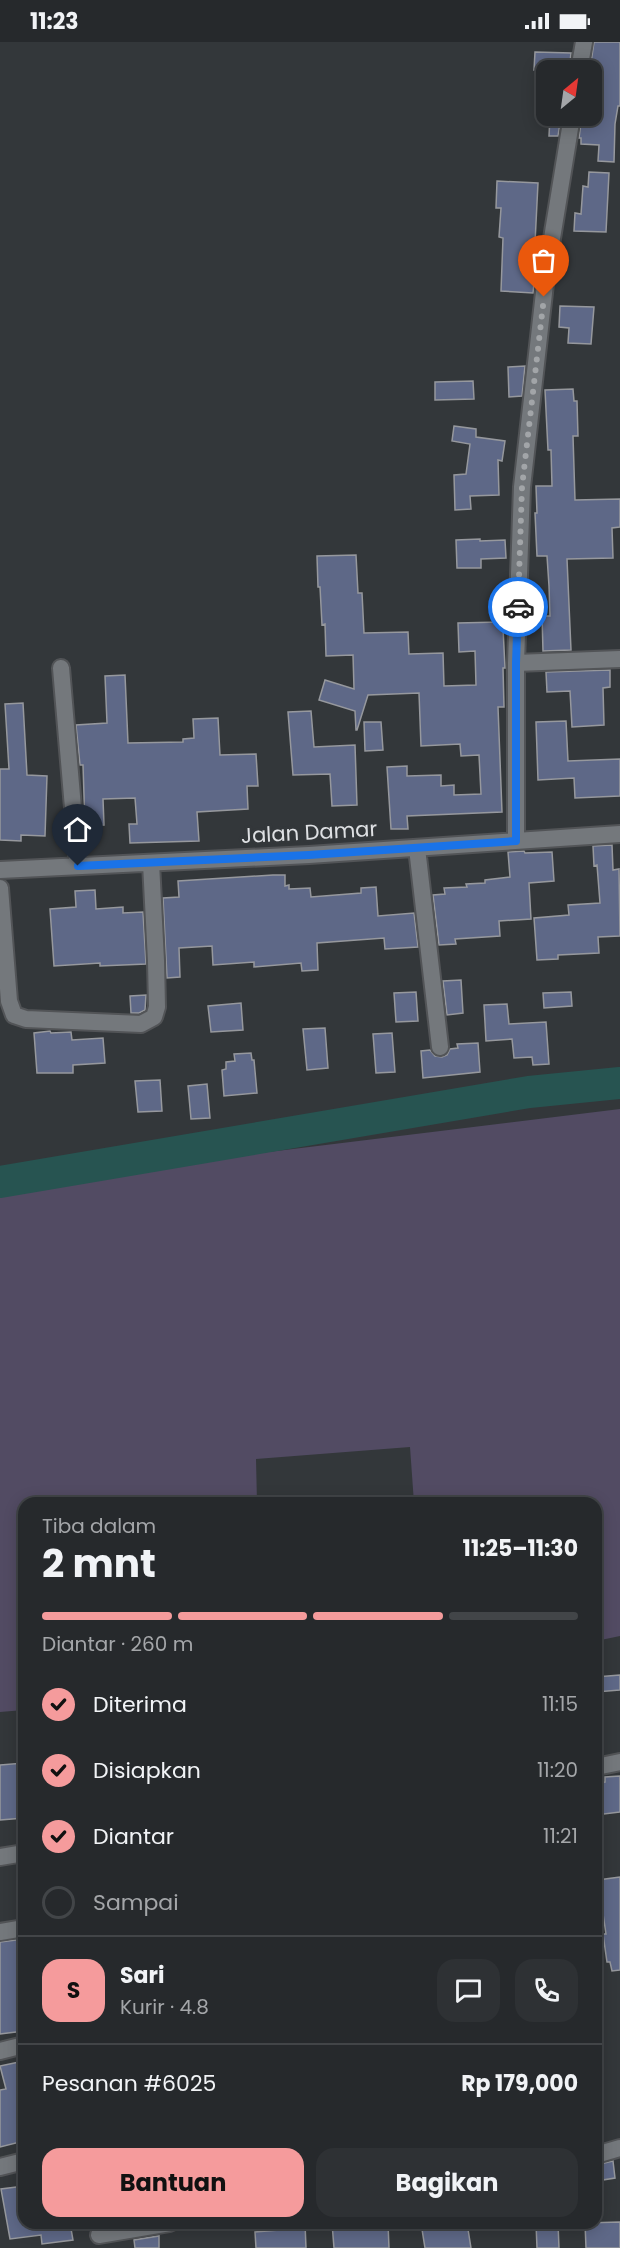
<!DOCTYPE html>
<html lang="id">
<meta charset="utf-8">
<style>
body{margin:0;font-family:Poppins,sans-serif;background:#2e3134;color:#f1f3f6;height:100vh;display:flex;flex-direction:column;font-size:22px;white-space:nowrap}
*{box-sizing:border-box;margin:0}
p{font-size:20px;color:#a4a6a9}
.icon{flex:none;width:33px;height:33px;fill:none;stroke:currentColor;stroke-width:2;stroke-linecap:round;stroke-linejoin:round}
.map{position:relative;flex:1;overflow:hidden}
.panel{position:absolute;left:18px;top:1455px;width:584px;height:732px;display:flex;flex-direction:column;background:#26292c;border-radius:18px;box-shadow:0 3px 15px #0003,0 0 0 2px #424548}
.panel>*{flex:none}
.needle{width:39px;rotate:29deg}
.buttons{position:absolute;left:536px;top:18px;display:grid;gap:12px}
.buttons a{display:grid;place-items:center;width:66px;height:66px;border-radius:12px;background:#26292c;box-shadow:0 3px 15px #0003,0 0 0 2px #424548;font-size:30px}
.pin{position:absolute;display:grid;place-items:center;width:51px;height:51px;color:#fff;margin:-62px -26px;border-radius:50% 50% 50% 0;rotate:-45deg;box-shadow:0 0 6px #0007}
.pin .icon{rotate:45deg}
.courier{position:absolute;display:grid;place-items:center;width:60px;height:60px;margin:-30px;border:4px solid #1a73e8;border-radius:50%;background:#fff;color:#222;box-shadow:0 2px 8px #0007}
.summary em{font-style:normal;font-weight:700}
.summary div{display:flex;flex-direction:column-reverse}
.summary{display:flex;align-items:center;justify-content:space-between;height:102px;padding:0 24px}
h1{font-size:39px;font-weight:700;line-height:45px}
.bar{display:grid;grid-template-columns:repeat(4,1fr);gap:9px 6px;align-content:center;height:72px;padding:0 24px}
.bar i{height:8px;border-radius:4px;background:#424548}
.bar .on{background:#f59b9c}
.bar p{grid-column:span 4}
.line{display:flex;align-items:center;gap:15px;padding:0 24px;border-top:2px solid #424548}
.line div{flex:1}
.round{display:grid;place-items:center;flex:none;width:63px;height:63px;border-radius:18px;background:#2e3134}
ol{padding:0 24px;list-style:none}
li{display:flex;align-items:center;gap:18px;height:66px}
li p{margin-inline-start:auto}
li .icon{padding:6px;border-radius:50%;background:#f59b9c;color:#111;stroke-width:4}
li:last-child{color:#a4a6a9}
li i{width:33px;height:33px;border:3px solid #424548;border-radius:50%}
.button{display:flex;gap:12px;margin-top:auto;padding:12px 24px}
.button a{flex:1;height:69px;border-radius:18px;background:#f59b9c;color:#111;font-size:24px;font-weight:700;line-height:69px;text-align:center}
.button a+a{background:#2e3134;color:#f1f3f6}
.status{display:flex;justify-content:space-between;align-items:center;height:42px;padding:0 30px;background:#26292c;direction:ltr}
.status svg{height:16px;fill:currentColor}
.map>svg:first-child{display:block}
</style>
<div class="status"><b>11:23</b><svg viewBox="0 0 49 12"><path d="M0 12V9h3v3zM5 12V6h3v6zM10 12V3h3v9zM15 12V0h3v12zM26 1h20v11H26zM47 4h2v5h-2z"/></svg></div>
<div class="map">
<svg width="620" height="2206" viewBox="0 0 620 2206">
<rect width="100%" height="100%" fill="#33373a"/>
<path fill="#524b63" d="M620 1067V1594L596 1599V1461H414L410 1405 256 1417 257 1461H24V1668L0 1670V1143Z"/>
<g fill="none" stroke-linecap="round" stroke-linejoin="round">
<path stroke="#275451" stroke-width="32" d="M0 1140 529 1050 620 1041"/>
</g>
<path fill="#5e6887" stroke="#96989d" stroke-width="1.5" d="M594 0H620V64H618L615 82 614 120 598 119 599 103 581 102V96H579L582 74H591L590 28Z
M535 10 571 11 569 28H534Z
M550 74H561L558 94H549Z
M589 130 609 131 606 190 574 189 575 171 581 172 583 144 588 145Z
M497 139 538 141 535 201H538L533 251 501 249 503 196 499 195 501 166H496Z
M560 264 594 265 591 302 568 301 569 286 559 285Z
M525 324 522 354 509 355 508 325Z
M473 339 474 357 435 358V340Z
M573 347 574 359H577L578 394H573L575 458 620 457V485L612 486 613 516 567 517 571 608 543 609 542 574H550L549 544 547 514H537L535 471H537L536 444H552L551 408H548L545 348Z
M454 384 476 387V395L505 399 502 419 498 418 499 453 470 454 471 467 455 468 454 433 466 432 470 402 452 399Z
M480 497V499L505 498 506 516 481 517V526H457L456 498Z
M356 513 358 551H362L364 591 408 590 409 612 443 611 444 644 476 643 475 609 459 610 458 581 500 580 501 586H503L505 626H503L504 665H498L502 770 407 774 408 787H391L387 725 407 724V734L441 733V744L454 743V753L481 752 479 713 461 714 460 702 421 704 419 651 368 653 357 688H356L355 669 319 658 325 638 354 647 353 613 326 614 325 582 322 583 320 545H318L317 514Z
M610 628V645L603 646 604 683 572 685 570 649 547 650 546 630Z
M125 633 128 701 183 700V697L194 696 193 677 218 676 220 713 256 712 258 744H247L248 767 197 770 199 799 130 801 129 782H137L135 756 103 757 104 783 85 784 83 723H80L76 683 107 681 105 634Z
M23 661 27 733 47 734 45 794 21 793V799L0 798V727H9L5 662Z
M311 669 314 705 355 703 357 763 332 764 330 732 293 733 288 670Z
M566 679 568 719 620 717V754L575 756 574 736 538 738 536 680Z
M364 680H381L383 708 365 709Z
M612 803 613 828 619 827 620 894 598 895 599 911 558 913V917L537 918 534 876 569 873 568 863 600 861 597 823 594 824 593 804Z
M524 809 525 811 552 810 554 839 529 841 531 877 499 879 500 894 455 897 456 902 439 903 433 853 445 852 444 846 467 845 466 842 485 841V838L510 835 508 810Z
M273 833H285V844L289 843V847L310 846 311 855 361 851V846L376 845 378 874 414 871 418 905 385 907 384 896 317 901 318 928 302 929 301 921 254 925V920L213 923 212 904 179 906 180 935 167 936 163 856 179 855 178 839Z
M95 848 96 867 123 865V871L143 870 146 922 100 924V921L54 924 50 867 76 865 75 849Z
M461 938 463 971 447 973 443 939Z
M416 950 418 979 396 980 394 951Z
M571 950 572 964 544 966 543 951Z
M146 953 145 968 139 971H131L130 954Z
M241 961 243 988 211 990 208 964Z
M507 962 509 982 546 980 549 1022 533 1023 532 1015 514 1016 512 997 486 999 484 963Z
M325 986 328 1026 307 1028 303 987Z
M50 989 51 991 71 990 72 998 103 996 105 1021 73 1023V1031H37L34 991Z
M392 991 395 1030 376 1031 373 992Z
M478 1001 480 1030 423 1036 421 1009 430 1008 435 1014 442 1015 447 1013 450 1007 458 1006 457 1002Z
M251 1011 252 1018H254L257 1051 224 1054 222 1028 226 1027V1020L235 1019 234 1012Z
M160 1038 162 1069 138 1070 135 1039Z
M207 1042 210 1076 191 1077 188 1044Z
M620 1633V1648L596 1650V1635Z
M24 1721V1776L0 1778V1723Z
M620 1734V1770L596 1773V1741L605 1740V1735Z
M620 1835V1928L612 1929 610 1920H607L603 1892H606L598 1838Z
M24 1897V1989L0 1992V1900Z
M24 2019V2099L0 2105V2048L6 2047 0 2024Z
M613 2119 615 2136 596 2139V2123Z
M24 2144V2181H70L73 2198 42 2202 41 2193 10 2197 1 2147Z
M620 2180V2206H586L585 2181Z
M279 2181H305L306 2206H256L255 2190 279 2188Z
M332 2181H388L389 2206H334Z
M421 2181H467L471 2206H425Z
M536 2181H558L559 2206H537Z
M159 2194V2206H135L134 2198Z"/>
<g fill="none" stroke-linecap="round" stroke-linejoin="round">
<defs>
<path id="minor" d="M579 28 584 0
M516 621 620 617
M61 626 78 824
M516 799V621L522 445 546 233 572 74
M417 806 440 1005
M0 828 309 813 620 792
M0 846 9 959 14 973 26 977 141 982 154 975 157 965 156 919 151 821
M596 1725 620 1720
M0 1815 24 1811
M0 1890 24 1886
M0 2009 24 2003
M596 2113 620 2106
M0 2125 24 2119
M99 2193 170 2181"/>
</defs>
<use href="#minor" stroke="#525457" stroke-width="20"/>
<use href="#minor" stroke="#74787c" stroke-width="16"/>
</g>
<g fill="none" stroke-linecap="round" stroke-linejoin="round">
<path stroke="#a2a5a8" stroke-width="6" stroke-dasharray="0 10.8" d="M518 565 522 445 544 255"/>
<path stroke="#1a73e8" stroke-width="8" d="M78 824 309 813 516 799V621L518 565"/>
</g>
<g text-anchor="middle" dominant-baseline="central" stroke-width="6" stroke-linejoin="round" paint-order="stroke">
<g font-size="21" fill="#dee0e3" stroke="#33373a">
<text transform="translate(309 790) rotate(-3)">Jalan Damar</text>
</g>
</g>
</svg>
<div class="buttons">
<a><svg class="needle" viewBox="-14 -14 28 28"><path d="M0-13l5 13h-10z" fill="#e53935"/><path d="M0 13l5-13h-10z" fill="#a4a6a9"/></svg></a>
</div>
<div class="pin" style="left:544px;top:255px;background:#ea580c"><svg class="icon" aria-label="bag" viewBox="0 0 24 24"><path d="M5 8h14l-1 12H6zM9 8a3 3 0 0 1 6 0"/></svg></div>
<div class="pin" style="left:78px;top:824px;background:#1f2937"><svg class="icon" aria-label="home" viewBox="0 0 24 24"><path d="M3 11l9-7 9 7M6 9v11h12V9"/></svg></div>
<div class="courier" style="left:518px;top:565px"><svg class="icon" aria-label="car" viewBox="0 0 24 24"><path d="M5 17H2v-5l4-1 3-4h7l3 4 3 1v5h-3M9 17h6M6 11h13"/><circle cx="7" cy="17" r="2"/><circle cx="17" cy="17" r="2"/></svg></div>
<section class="panel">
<div class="summary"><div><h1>2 mnt</h1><p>Tiba dalam</p></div><em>11:25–11:30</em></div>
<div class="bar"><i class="on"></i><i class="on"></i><i class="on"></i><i></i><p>Diantar · 260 m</p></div>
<ol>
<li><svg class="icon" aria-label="check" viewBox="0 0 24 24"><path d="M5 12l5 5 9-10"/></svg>Diterima<p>11:15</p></li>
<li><svg class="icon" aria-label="check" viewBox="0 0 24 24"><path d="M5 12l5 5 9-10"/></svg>Disiapkan<p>11:20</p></li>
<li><svg class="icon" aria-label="check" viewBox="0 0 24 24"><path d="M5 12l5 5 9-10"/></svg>Diantar<p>11:21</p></li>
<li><i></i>Sampai</li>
</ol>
<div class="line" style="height:108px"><b class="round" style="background:#f59b9c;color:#111">S</b><div><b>Sari</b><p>Kurir · 4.8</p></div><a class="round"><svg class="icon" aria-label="chat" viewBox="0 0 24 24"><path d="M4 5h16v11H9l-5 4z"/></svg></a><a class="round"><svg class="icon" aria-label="phone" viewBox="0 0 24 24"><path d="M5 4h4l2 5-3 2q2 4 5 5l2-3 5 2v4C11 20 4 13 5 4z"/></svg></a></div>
<div class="line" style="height:78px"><div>Pesanan #6025</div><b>Rp 179,000</b></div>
<div class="button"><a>Bantuan</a><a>Bagikan</a></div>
</section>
</div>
